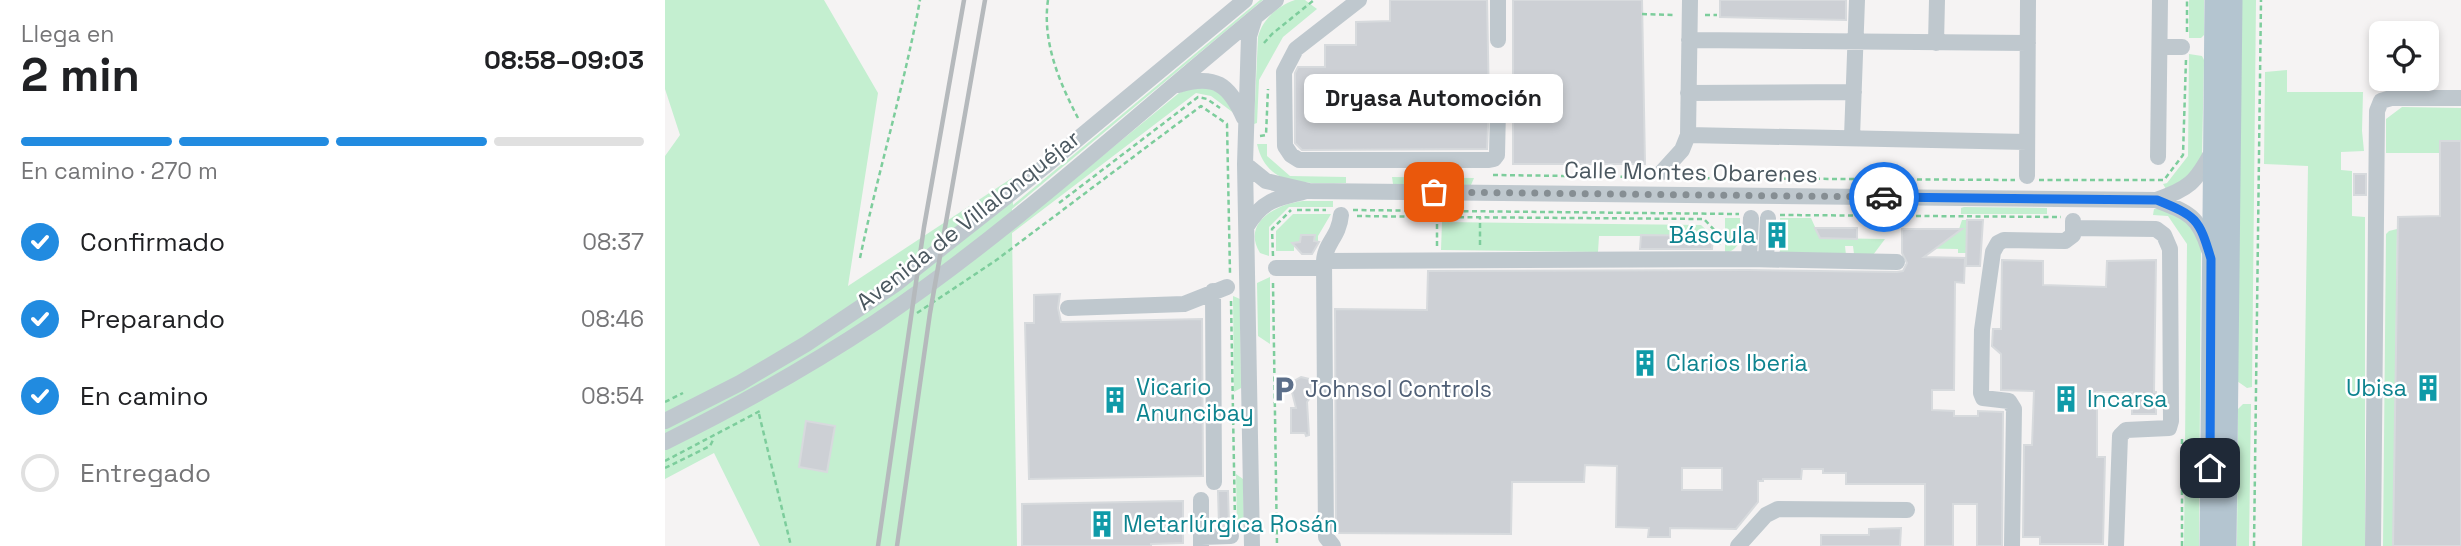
<!DOCTYPE html>
<html lang="es">
<meta charset="utf-8">
<style>
body{margin:0;font-family:"Space Grotesk",sans-serif;background:#f6f6f6;color:#202124;height:100vh;display:flex;flex-direction:column;font-size:26px;white-space:nowrap}
*{box-sizing:border-box;margin:0}
p{font-size:23px;color:#757577}
.icon{flex:none;width:38px;height:38px;fill:none;stroke:currentColor;stroke-width:2;stroke-linecap:round;stroke-linejoin:round}
.map{position:relative;flex:1;overflow:hidden}
.drawer{display:flex;flex-direction:column;background:#fff;width:665px}
.drawer>*{flex:none}
.controls{position:absolute;left:1704px;top:21px;display:grid;gap:14px}
.controls a{display:grid;place-items:center;width:70px;height:70px;border-radius:10px;background:#fff;box-shadow:0 4px 10px #0003;font-size:35px}
.pin{position:absolute;display:grid;place-items:center;width:60px;height:60px;color:#fff;margin:-30px;border-radius:14px;box-shadow:0 4px 10px #0006}
.courier{position:absolute;display:grid;place-items:center;width:70px;height:70px;margin:-35px;border:5px solid #1a73e8;border-radius:50%;background:#fff;color:#222;box-shadow:0 2px 9px #0007}
.bubble{position:absolute;height:49px;border-radius:10px;background:#fff;box-shadow:0 4px 10px #0003;font-size:23px;font-weight:800;line-height:49px;text-align:center}
.headline em{font-style:normal;font-weight:800}
.headline div{display:flex;flex-direction:column-reverse}
.headline{display:flex;align-items:center;justify-content:space-between;height:119px;padding:0 21px}
h1{font-size:46px;font-weight:800;line-height:52px}
.bar{display:grid;grid-template-columns:repeat(4,1fr);gap:10px 7px;align-content:center;height:84px;padding:0 21px}
.bar i{height:9px;border-radius:5px;background:#e0e0e0}
.bar .active{background:#218be0}
.bar p{grid-column:span 4}
ol{padding:0 21px;list-style:none}
li{display:flex;align-items:center;gap:21px;height:77px}
li p{margin-inline-start:auto}
li .icon{padding:7px;border-radius:50%;background:#218be0;color:#fff;stroke-width:4}
li:last-child{color:#757577}
li i{width:38px;height:38px;border:4px solid #e0e0e0;border-radius:50%}
main{display:flex;flex:1;min-height:0}
.map>svg:first-child{display:block}
</style>
<main>
<section class="drawer">
<div class="headline"><div><h1>2 min</h1><p>Llega en</p></div><em>08:58–09:03</em></div>
<div class="bar"><i class="active"></i><i class="active"></i><i class="active"></i><i></i><p>En camino · 270 m</p></div>
<ol>
<li><svg class="icon" aria-label="check" viewBox="0 0 24 24"><path d="M5 12l5 5 9-10"/></svg>Confirmado<p>08:37</p></li>
<li><svg class="icon" aria-label="check" viewBox="0 0 24 24"><path d="M5 12l5 5 9-10"/></svg>Preparando<p>08:46</p></li>
<li><svg class="icon" aria-label="check" viewBox="0 0 24 24"><path d="M5 12l5 5 9-10"/></svg>En camino<p>08:54</p></li>
<li><i></i>Entregado</li>
</ol>
</section>
<div class="map">
<svg width="1796" height="546" viewBox="0 0 1796 546">
<rect width="100%" height="100%" fill="#f5f3f3"/>
<path fill="#c4efd0" d="M0 0H159L213 93 183 286 347 178 348 205 595 0H598L347 209V230L514 93 535 85 561 95 570 114 546 96 531 93 347 233 352 546H95L49 453 0 479V156L15 135 0 89Z
M630 0H640L652 9 618 37 594 80 592 123 589 124 593 37C597 20 612 6 630 0Z
M1524 0H1539V35L1536 38H1524Z
M1576 0H1591L1587 387 1582 388 1572 381Z
M1524 54 1537 56 1539 60 1537 156 1522 181 1501 189 1498 184 1502 183 1523 156Z
M1622 70V92H1698L1697 131 1699 151 1676 152V170L1687 171V216L1700 217V546H1637L1643 166 1599 164 1600 72Z
M1737 107 1796 108V141H1775V153H1721V119Z
M592 144H602V156L625 176 681 177V183C644 183 602 189 592 144Z
M727 177 809 178 806 185 728 184Z
M638 201H668V207H624L604 227V256L595 253C576 222 612 204 638 201Z
M1299 207 1382 208V214H1296V208Z
M1489 209H1496L1523 221 1536 243 1534 546H1519L1522 244 1503 216 1488 215Z
M628 214H666L653 236V242L649 241V235H636L635 242 629 247V251H611V231Z
M1060 218H1075C1075 234 1078 249 1060 253Z
M1115 218H1146L1155 238 1220 239 1208 255 1189 254 1188 246H1180L1181 255 1115 252Z
M1297 220H1302V253H1293V249L1237 248 1294 229Z
M777 222 1036 225 1048 236H934L933 252 776 250Z
M1732 229 1728 546H1718L1721 234 1724 231Z
M605 277V344L593 336 592 283Z
M568 296 575 299 576 388 569 392Z
M1578 404H1586L1584 546H1572L1573 409Z
M571 474 578 479 579 525 572 527Z"/>
<path fill="#cdd0d5" stroke="#d7dadd" stroke-width="2" fill-rule="evenodd" d="M725 0H822L824 105 822 149 637 150 630 143V73L633 67H660V45H691V22L725 21Z
M848 0H977L980 164H848Z
M1055 0H1181V20L1055 17Z
M1775 141H1796V546H1728L1733 217 1775 216Z
M1689 174H1701V195H1689Z
M1302 220H1318L1315 266H1301Z
M1150 228H1192V239L1155 238Z
M1237 229H1297L1259 257 1300 258 1299 283 1290 282 1289 390H1267V410L1289 411V416H1313V411L1338 412 1337 546H1312V504H1288V546H1260V484H1181V473H1158V469H1137L1136 479H1098V481H1093V502L1071 529 1005 528V537H983L984 528 951 527 952 466 920 465 919 482H847L846 534 671 533 670 309 762 310 763 271 1084 270 1232 272 1238 271 1242 263 1237 253ZM1017 468H1057V490H1017Z
M636 235H650L649 241 654 242 647 254H637L627 243 635 242Z
M976 235 1048 236 1047 249H975Z
M1337 260 1378 261V285L1441 287 1442 261 1491 260 1489 392H1491V414H1467V392H1432V457H1440L1438 544H1375V537H1358L1359 445H1367L1369 391 1336 390V354L1327 346 1328 329H1336Z
M395 294 393 308 396 322 537 319 538 476 364 479 360 323H369V295Z
M636 377 644 379 649 385V393L642 402 644 435 641 436 640 433H626V408H631L626 388 629 381Z
M141 421 170 426 162 472 134 467Z
M553 491H563L564 526H554Z
M518 501V543L486 544V546H357V504Z
M1236 528 1235 546H1156V535H1204V529Z"/>
<g fill="none" stroke-linecap="round" stroke-linejoin="round">
<path stroke="#7dcd9c" stroke-width="2.5" stroke-dasharray="5 3.5" stroke-linecap="butt" d="M383 0C377 41 394 82 413 118
M977 14 1009 15
M1040 15H1052
M1522 32V0
M599 43 607 34 649 0
M595 136 601 135 603 89
M828 175 983 177
M1014 178 1350 180
M1374 180H1499L1518 155 1521 59
M394 203 533 97 542 99 555 108
M632 210H661
M688 210 1074 214
M1115 215 1396 217
M692 216 772 217
M815 245V217
M772 246V217L1039 219 1054 235V246
M608 256 607 229 626 210
M195 258C213 172 239 87 255 0
M608 283 612 546
M566 301 570 522
M252 313 330 261 536 106 562 124 565 273
M0 402 18 393
M94 414 126 546
M0 461 95 411
M0 468 45 446 49 438
M1517 546V437
M1589 546 1596 0"/>
<path stroke="#bfc8ce" stroke-width="16" d="M694 0 631 49 619 72 620 146 626 155 634 160H824L829 159 832 155 833 109
M833 0V40
M1024 40 1363 43
M1271 43 1272 0
M1495 47H1517
M513 85C550 74 564 84 579 118
M1023 93 1189 92
M1023 135 1362 142
M1187 137 1192 0
M1493 157 1495 0
M580 164 601 181 644 191 1491 200C1524 189 1531 182 1547 152
M997 172 1017 150 1023 135 1025 0
M1362 176 1363 0
M1491 200C1523 212 1534 216 1544 250
M676 215C674 237 660 243 659 261L1084 259 1086 218
M582 226C597 201 611 198 638 192
M1408 228 1491 229 1499 235 1505 249 1506 421 1504 428 1461 430 1455 436 1451 546
M1084 259 1232 262
M1101 259 1103 218
M659 261 661 537 668 546
M611 268H659
M548 291 549 482
M403 308 519 304 562 287
M0 421 75 383 141 344 232 283 379 167 580 0
M0 442C73 406 143 367 211 322 353 226 479 107 611 0
M536 537 566 536
M536 546V500
M587 546 580 164 584 36 590 17
M1073 546 1101 515 1113 509 1242 510
M1347 546 1349 409 1344 401 1318 398 1316 393 1317 330 1328 252 1333 243 1339 240 1400 241 1408 235V221
M1708 546 1712 111 1716 101 1726 98H1796"/>
<path stroke="#b4c5d0" stroke-width="21" d="M1545 546 1550 0
M1561 546 1567 0"/>
<path stroke="#b5b9bc" stroke-width="4.5" d="M213 546 259 227 299 0
M232 546 265 313 320 0"/>
</g>
<g fill="none" stroke-linecap="round" stroke-linejoin="round">
<path stroke="#868e93" stroke-width="7" stroke-dasharray="0 12.6" d="M769 192 1219 197"/>
<path stroke="#1a73e8" stroke-width="9" d="M1219 197 1492 200C1531 216 1534 218 1546 259L1545 468"/>
</g>
<defs>
<symbol id="building-bare" viewBox="-9 -9 18 18"><path d="M-4-6H4V6H1V3H-1V6H-4ZM-2.5-4.3h1.7v1.8h-1.7ZM.8-4.3h1.7v1.8H.8ZM-2.5-1h1.7V.8h-1.7ZM.8-1h1.7V.8H.8Z" fill="#0f9aa8" stroke="#fff" stroke-width="2.5" paint-order="stroke"/></symbol>
<symbol id="parking-bare" viewBox="-9 -9 18 18"><path d="M-3.5-5.5H1a3.5 3.5 0 0 1 0 7H-1V5.5H-3.5ZM-1-3.4V-.6H.8a1.4 1.4 0 0 0 0-2.8Z" fill="#5c6f8a" stroke="#fff" stroke-width="2.5" paint-order="stroke"/></symbol>
</defs>
<g fill-rule="evenodd">
<use href="#building-bare" x="1093" y="216" width="38" height="38"/>
<use href="#building-bare" x="961" y="344" width="38" height="38"/>
<use href="#building-bare" x="1744" y="369" width="38" height="38"/>
<use href="#parking-bare" x="600" y="370" width="38" height="38"/>
<use href="#building-bare" x="1382" y="380" width="38" height="38"/>
<use href="#building-bare" x="431" y="381" width="38" height="38"/>
<use href="#building-bare" x="418" y="505" width="38" height="38"/>
</g>
<g text-anchor="middle" dominant-baseline="central" stroke-width="5" stroke-linejoin="round" paint-order="stroke">
<g font-size="23" fill="#4b5860" stroke="#fff">
<text transform="translate(1026 172) rotate(1)">Calle Montes Obarenes</text>
<text transform="translate(303 220) rotate(-38)">Avenida de Villalonquéjar</text>
</g>
<g font-size="23" fill="#0d838f" stroke="#fff" text-anchor="start">
<text x="1091" y="235" text-anchor="end">Báscula</text>
<text x="1001" y="363">Clarios Iberia</text>
<text x="471" y="387">Vicario<tspan x="471" dy="26">Anuncibay</tspan></text>
<text x="1742" y="388" text-anchor="end">Ubisa</text>
<text x="1422" y="399">Incarsa</text>
<text x="458" y="524">Metarlúrgica Rosán</text>
</g>
<g font-size="23" fill="#4e5e75" stroke="#fff" text-anchor="start">
<text x="640" y="389">Johnsol Controls</text>
</g>
</g>
</svg>
<div class="controls">
<a><svg class="icon" aria-label="locate" viewBox="0 0 24 24"><circle cx="12" cy="12" r="6"/><path d="M12 2v4M12 18v4M2 12h4M18 12h4"/></svg></a>
</div>
<div class="pin" style="left:769px;top:192px;background:#ea580c"><svg class="icon" aria-label="bag" viewBox="0 0 24 24"><path d="M5 8h14l-1 12H6zM9 8a3 3 0 0 1 6 0"/></svg></div>
<div class="pin" style="left:1545px;top:468px;background:#1f2937"><svg class="icon" aria-label="home" viewBox="0 0 24 24"><path d="M3 11l9-7 9 7M6 9v11h12V9"/></svg></div>
<div class="courier" style="left:1219px;top:197px"><svg class="icon" aria-label="car" viewBox="0 0 24 24"><path d="M5 17H2v-5l4-1 3-4h7l3 4 3 1v5h-3M9 17h6M6 11h13"/><circle cx="7" cy="17" r="2"/><circle cx="17" cy="17" r="2"/></svg></div>
<div class="bubble" style="left:639px;top:74px;width:259px">Dryasa Automoción</div>
</div>
</main>
